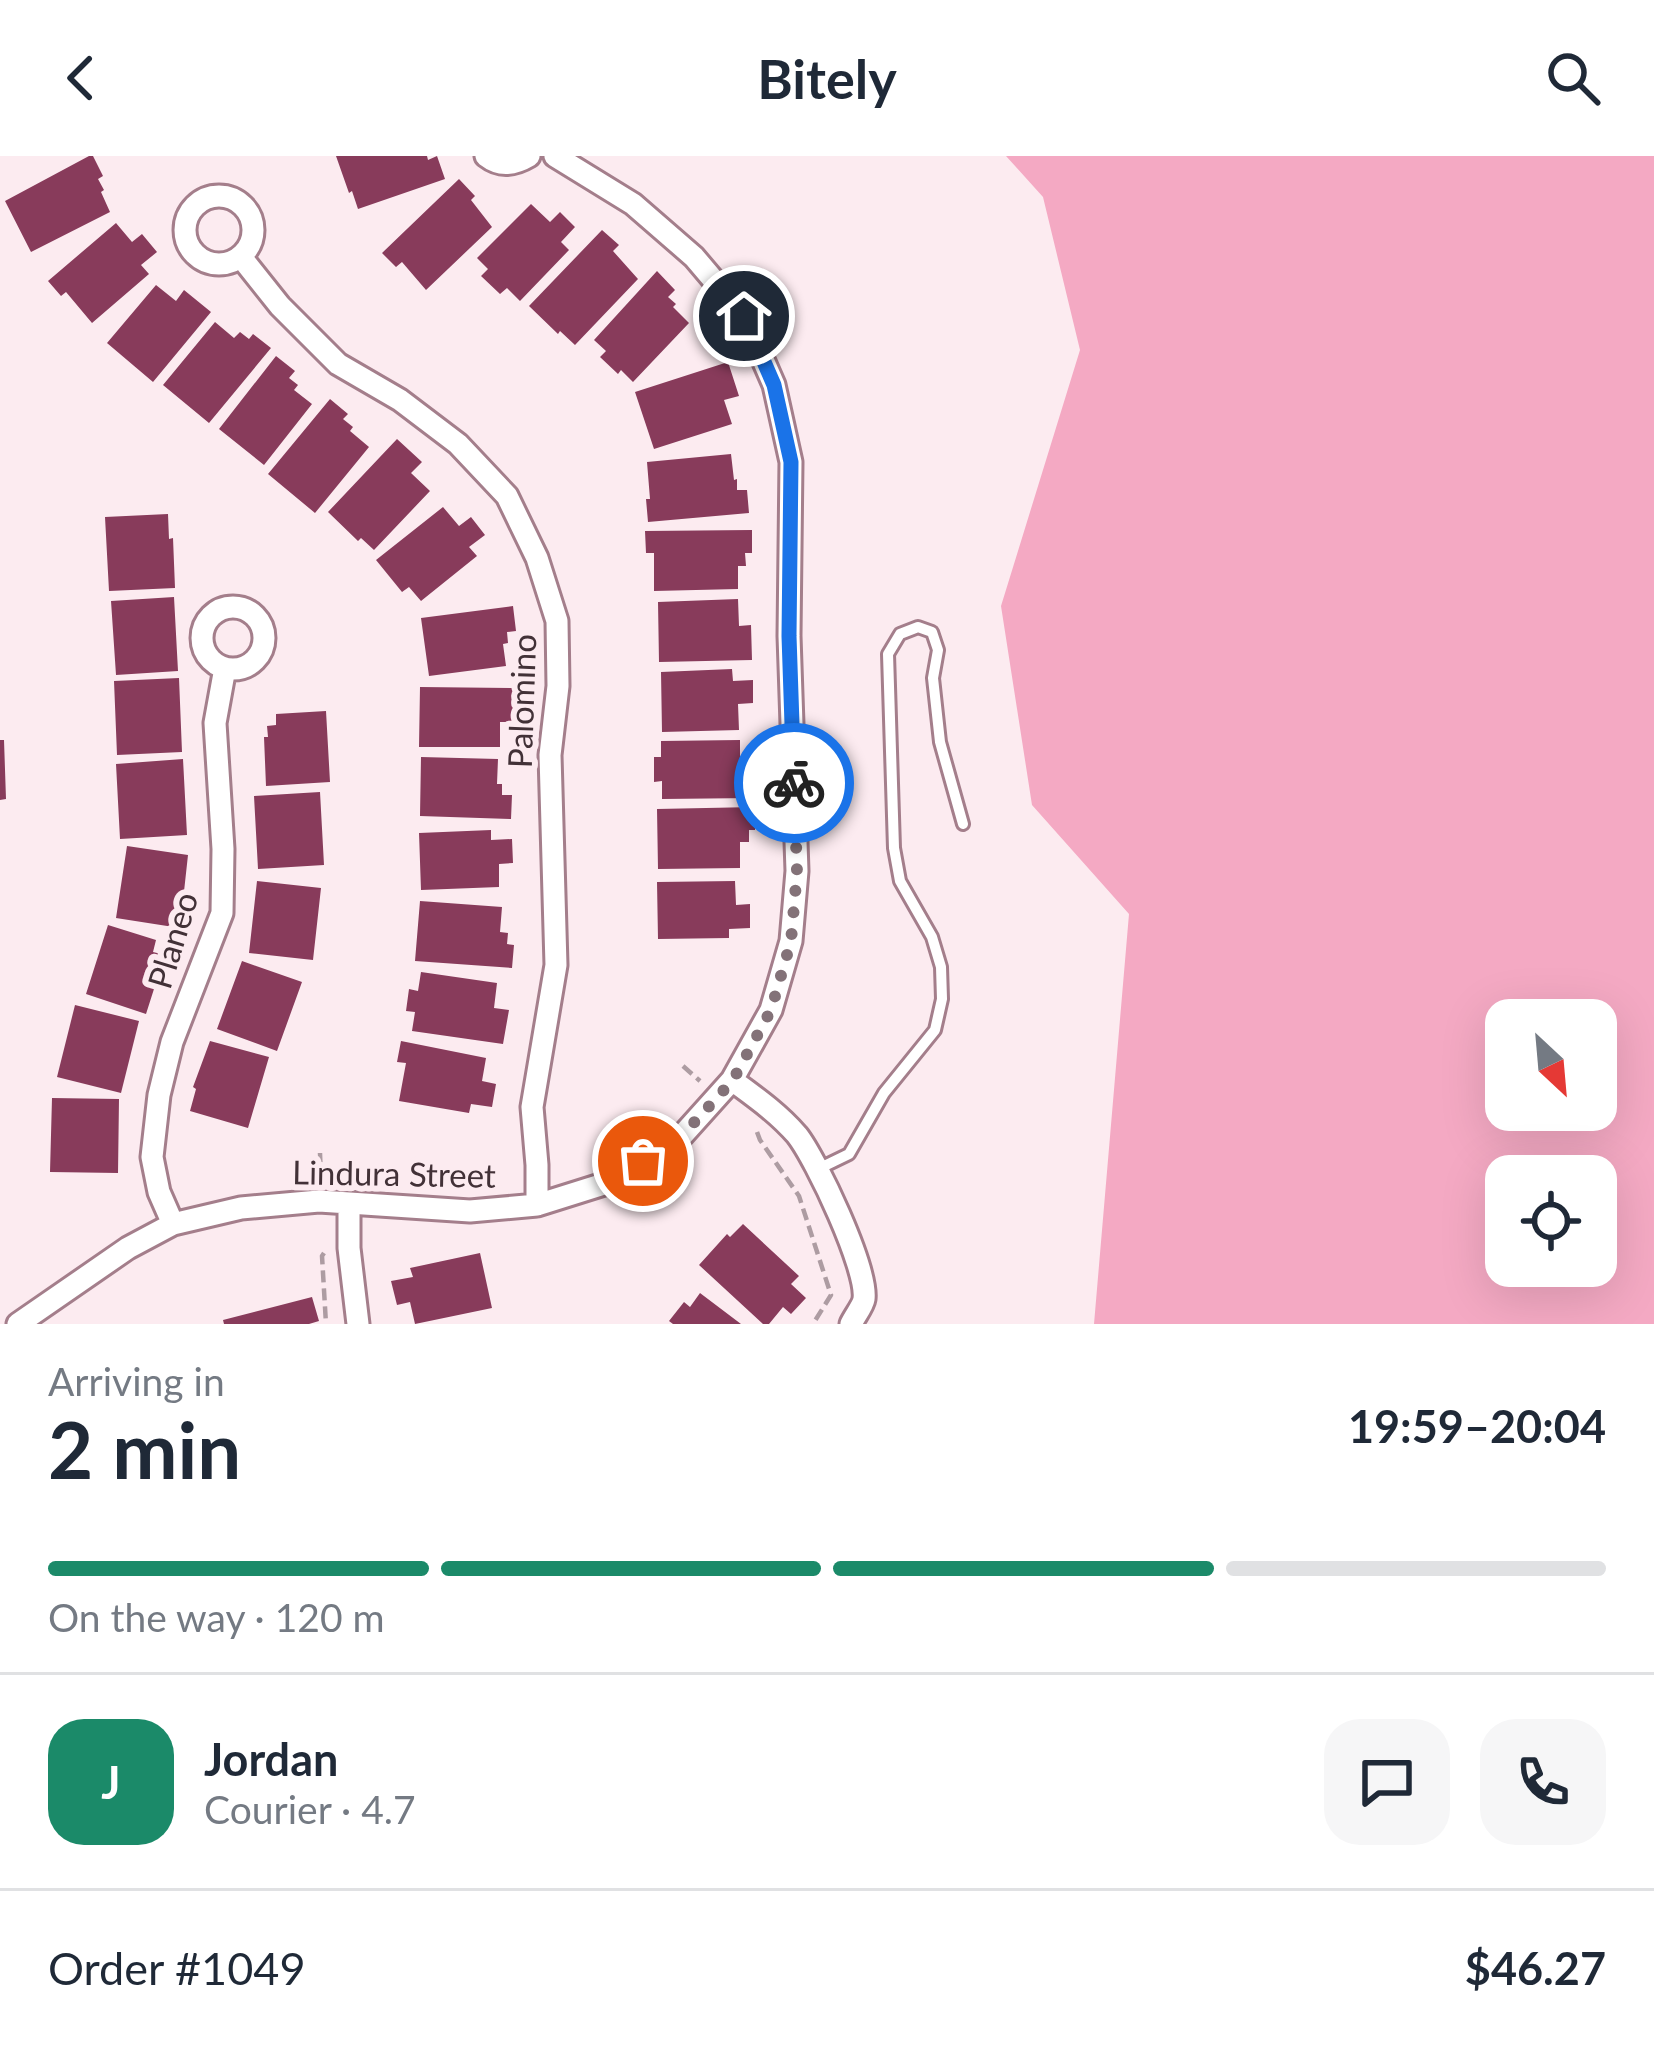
<!DOCTYPE html>
<meta charset="utf-8">
<style>
body{margin:0;font-family:Lato,sans-serif;background:#f6f6f7;color:#1f2937;height:100vh;display:flex;flex-direction:column;font-size:45px;white-space:nowrap}
*{box-sizing:border-box;margin:0}
p{font-size:39px;color:#747a83}
.icon{flex:none;width:66px;height:66px;fill:none;stroke:currentColor;stroke-width:2;stroke-linecap:round;stroke-linejoin:round}
.map{position:relative;height:1168px;overflow:hidden}
.drawer{display:flex;flex-direction:column;background:#fff;flex:1}
.drawer>*{flex:none}
.needle{width:78px;rotate:154deg}
.fabs{position:absolute;left:1485px;top:843px;display:grid;gap:24px}
.fabs a{display:grid;place-items:center;width:132px;height:132px;border-radius:24px;background:#fff;box-shadow:0 12px 48px #0002;font-size:60px}
.pin{position:absolute;display:grid;place-items:center;width:102px;height:102px;color:#fff;margin:-51px;border:6px solid #fff;border-radius:50%;box-shadow:0 3px 12px #0007}
.courier{position:absolute;display:grid;place-items:center;width:120px;height:120px;margin:-60px;border:9px solid #1a73e8;border-radius:50%;background:#fff;color:#222;box-shadow:0 3px 15px #0007}
.summary em{font-style:normal;font-weight:700}
.summary div{display:flex;flex-direction:column-reverse}
.summary{display:flex;align-items:center;justify-content:space-between;height:204px;padding:0 48px}
h1{font-size:78px;font-weight:700;line-height:90px}
.bar{display:grid;grid-template-columns:repeat(4,1fr);gap:18px 12px;align-content:center;height:144px;padding:0 48px}
.bar i{height:15px;border-radius:9px;background:#e0e1e3}
.bar .current{background:#1b8a69}
.bar p{grid-column:span 4}
.line{display:flex;align-items:center;gap:30px;padding:0 48px;border-top:3px solid #e0e1e3}
.line div{flex:1}
.round{display:grid;place-items:center;flex:none;width:126px;height:126px;border-radius:36px;background:#f6f6f7}
header{display:flex;justify-content:space-between;align-items:center;height:156px;padding:0 48px;background:#fff;font-size:54px;font-weight:700}
.map>svg:first-child{display:block}
</style>
<header><svg class="icon" aria-label="back" viewBox="0 0 24 24"><path d="M15 5l-7 7 7 7"/></svg>Bitely<svg class="icon" aria-label="search" viewBox="0 0 24 24"><circle cx="10" cy="10" r="6"/><path d="M15 15l6 6"/></svg></header>
<div class="map">
<svg width="1654" height="1168" viewBox="0 0 1654 1168">
<rect width="100%" height="100%" fill="#fcebf0"/>
<path fill="#f4a9c3" fill-rule="evenodd" d="M1006 0H1654V1168H1094L1129 758 1032 649 1001 450 1080 194 1043 41ZM1506 864H1596V954H1506ZM1506 1020H1596V1110H1506Z"/>
<path fill="#883b5b" d="M89 0H93L103 20 98 23 104 34 101 36 110 56 31 96 5 45Z
M336 0H427L428 4 437 0 445 23 358 53 352 35 349 37Z
M459 23 475 40 471 44 492 71 426 134 402 106 396 111 382 97Z
M531 48 550 66 560 56 575 71 561 86 569 94 520 145 507 132 500 138 481 120 488 113 477 102Z
M116 67 132 86 142 78 157 96 141 109 149 118 92 167 66 136 61 140 48 125Z
M602 74 619 89 613 95 638 123 575 189 560 175 558 178 529 150Z
M657 115 675 134 668 141 676 148 673 151 689 167 633 226 621 214 618 218 600 201 606 195 594 184Z
M156 129 176 145 184 134 211 156 153 226 107 187Z
M215 166 234 182 240 176 249 183 253 178 271 192 209 267 163 229Z
M276 200 295 215 289 222 298 229 294 234 312 248 264 309 219 273Z
M728 206 739 240 724 244 732 268 654 293 635 236Z
M330 243 348 258 343 263 353 271 350 275 369 291 315 357 268 318Z
M397 283 422 306 411 317 430 335 374 394 361 382 358 385 328 356Z
M731 298 734 324 737 323V334H747L749 357 648 366 646 343H650L647 306Z
M443 351 459 370 471 361 485 379 469 391 477 400 421 445 409 431 402 436 376 404Z
M168 358 169 383 173 382 175 432 109 435 105 361Z
M752 374V397H745L746 410H738V433L654 435V397H646L645 375Z
M174 441 178 515 116 519 111 445Z
M738 443 739 470 751 469 752 504 659 506 658 446Z
M513 450 516 475 507 476 508 487 503 488 506 510 429 520 421 462Z
M732 513 733 525 753 524V547L738 548 739 574 662 576 661 516Z
M179 522 182 596 117 599 114 525Z
M420 531 516 532V566H500V591H419Z
M326 555 330 626 266 630 264 581H268L267 570 276 569V558Z
M0 584H4L6 643 0 644Z
M740 584V607L745 606V617H754V642L662 643V625L654 626V601H661V585Z
M421 601 498 603 497 628H502V639H512L511 663 420 660Z
M183 603 187 679 120 683 116 608Z
M320 636 324 709 258 713 254 640Z
M755 651V674H749V686H740V712L658 713 657 653Z
M491 674V684L512 683 513 707 499 708V731L421 734 419 677Z
M127 690 188 699 180 772 116 762Z
M257 725 321 732 313 804 249 797Z
M735 725 736 749 750 748V772L729 773V782L658 783 657 726Z
M420 745 502 751 500 776 508 777 507 788 514 789 512 812 415 805Z
M108 769 156 784 153 796 161 798 158 810 161 811 146 858 86 838Z
M242 805 302 826 277 895 217 873Z
M421 816 497 827 494 852 509 854 503 888 412 875 415 856 406 855 409 833 418 835Z
M75 849 139 865 121 937 57 921Z
M210 885 269 901 248 972 190 955 196 933 193 931Z
M401 885 486 902 482 925 496 928 492 951 471 948 469 957 399 945 406 907 397 906Z
M52 942 119 943 118 1017 50 1016Z
M743 1068 799 1120 791 1128 806 1142 791 1158 783 1151 769 1168H763L699 1109 727 1078 730 1081Z
M480 1097 492 1152 415 1168 410 1146 397 1149 391 1125 413 1121 410 1112Z
M700 1137 741 1168H673L669 1165 684 1146 690 1151Z
M312 1141 319 1165 309 1168H224L223 1164Z"/>
<g fill="none" stroke-linecap="round" stroke-linejoin="round">
<defs>
<path id="service" d="M816 1014 849 998 884 937 935 874 942 843 941 811 932 781 900 725 894 692 888 498 900 478 918 471 932 476 938 494 933 522 940 586 963 668"/>
<path id="minor" d="M486 0C500 11 514 9 529 0
M185 74a34 34 0 1 1 68 0a34 34 0 1 1-68 0Z
M241 101 280 150 338 208 400 244 458 288 507 340 537 402 557 465 558 530 550 599 556 809 532 951 537 1009V1049
M202 482a31 31 0 1 1 62 0a31 31 0 1 1-62 0Z
M732 924C755 941 778 957 797 979 816 1003 868 1113 864 1143 863 1150 854 1161 851 1168
M349 1047V1092L358 1168
M173 1068 159 1036 152 1001 159 939 172 886 222 757 223 693 215 567 225 512
M18 1168 128 1092 173 1068 241 1052 319 1045 470 1055 537 1049 607 1027 679 983 732 924 771 854 791 785 797 715 789 480 791 306 774 229 744 160 694 101 633 48 555 0"/>
</defs>
<use href="#service" stroke="#a47e8b" stroke-width="16"/>
<use href="#minor" stroke="#a47e8b" stroke-width="27"/>
<path stroke="#ad9ca2" stroke-width="4.5" stroke-dasharray="12 6" stroke-linecap="butt" d="M683 910 700 925
M757 976 760 984 799 1040 831 1139 813 1168
M320 997 321 1023
M324 1097 322 1100 326 1168"/>
<use href="#service" stroke="#fff" stroke-width="10"/>
<use href="#minor" stroke="#fff" stroke-width="21"/>
</g>
<g fill="none" stroke-linecap="round" stroke-linejoin="round">
<path stroke="#837278" stroke-width="12" stroke-dasharray="0 21.6" d="M643 1005 679 983 733 924 771 854 791 785 797 716 794 627"/>
<path stroke="#1a73e8" stroke-width="15" d="M744 160 774 229 791 306 789 480 794 627"/>
</g>
<g text-anchor="middle" dominant-baseline="central" stroke-width="12" stroke-linejoin="round" paint-order="stroke">
<g font-size="33" fill="#423137" stroke="#fcebf0">
<text transform="translate(521 545) rotate(-88)">Palomino</text>
<text transform="translate(172 784) rotate(-73)">Planeo</text>
<text transform="translate(394 1017) rotate(1)">Lindura Street</text>
</g>
</g>
</svg>
<div class="fabs">
<a><svg class="needle" viewBox="-14 -14 28 28"><path d="M0-13l5 13h-10z" fill="#e53935"/><path d="M0 13l5-13h-10z" fill="#747a83"/></svg></a>
<a><svg class="icon" aria-label="locate" viewBox="0 0 24 24"><circle cx="12" cy="12" r="6"/><path d="M12 2v4M12 18v4M2 12h4M18 12h4"/></svg></a>
</div>
<div class="pin" style="left:643px;top:1005px;background:#ea580c"><svg class="icon" aria-label="bag" viewBox="0 0 24 24"><path d="M5 8h14l-1 12H6zM9 8a3 3 0 0 1 6 0"/></svg></div>
<div class="pin" style="left:744px;top:160px;background:#1f2937"><svg class="icon" aria-label="home" viewBox="0 0 24 24"><path d="M3 11l9-7 9 7M6 9v11h12V9"/></svg></div>
<div class="courier" style="left:794px;top:627px"><svg class="icon" aria-label="bike" viewBox="0 0 24 24"><circle cx="6" cy="16" r="4"/><circle cx="18" cy="16" r="4"/><path d="M6 16l4-8h5l3 8M10 8l3 8H6M13 5h3"/></svg></div>
</div>
<section class="drawer">
<div class="summary"><div><h1>2 min</h1><p>Arriving in</p></div><em>19:59–20:04</em></div>
<div class="bar"><i class="current"></i><i class="current"></i><i class="current"></i><i></i><p>On the way · 120 m</p></div>
<div class="line" style="height:216px"><b class="round" style="background:#1b8a69;color:#fff">J</b><div><b>Jordan</b><p>Courier · 4.7</p></div><a class="round"><svg class="icon" aria-label="chat" viewBox="0 0 24 24"><path d="M4 5h16v11H9l-5 4z"/></svg></a><a class="round"><svg class="icon" aria-label="phone" viewBox="0 0 24 24"><path d="M5 4h4l2 5-3 2q2 4 5 5l2-3 5 2v4C11 20 4 13 5 4z"/></svg></a></div>
<div class="line" style="height:156px"><div>Order #1049</div><b>$46.27</b></div>
</section>
